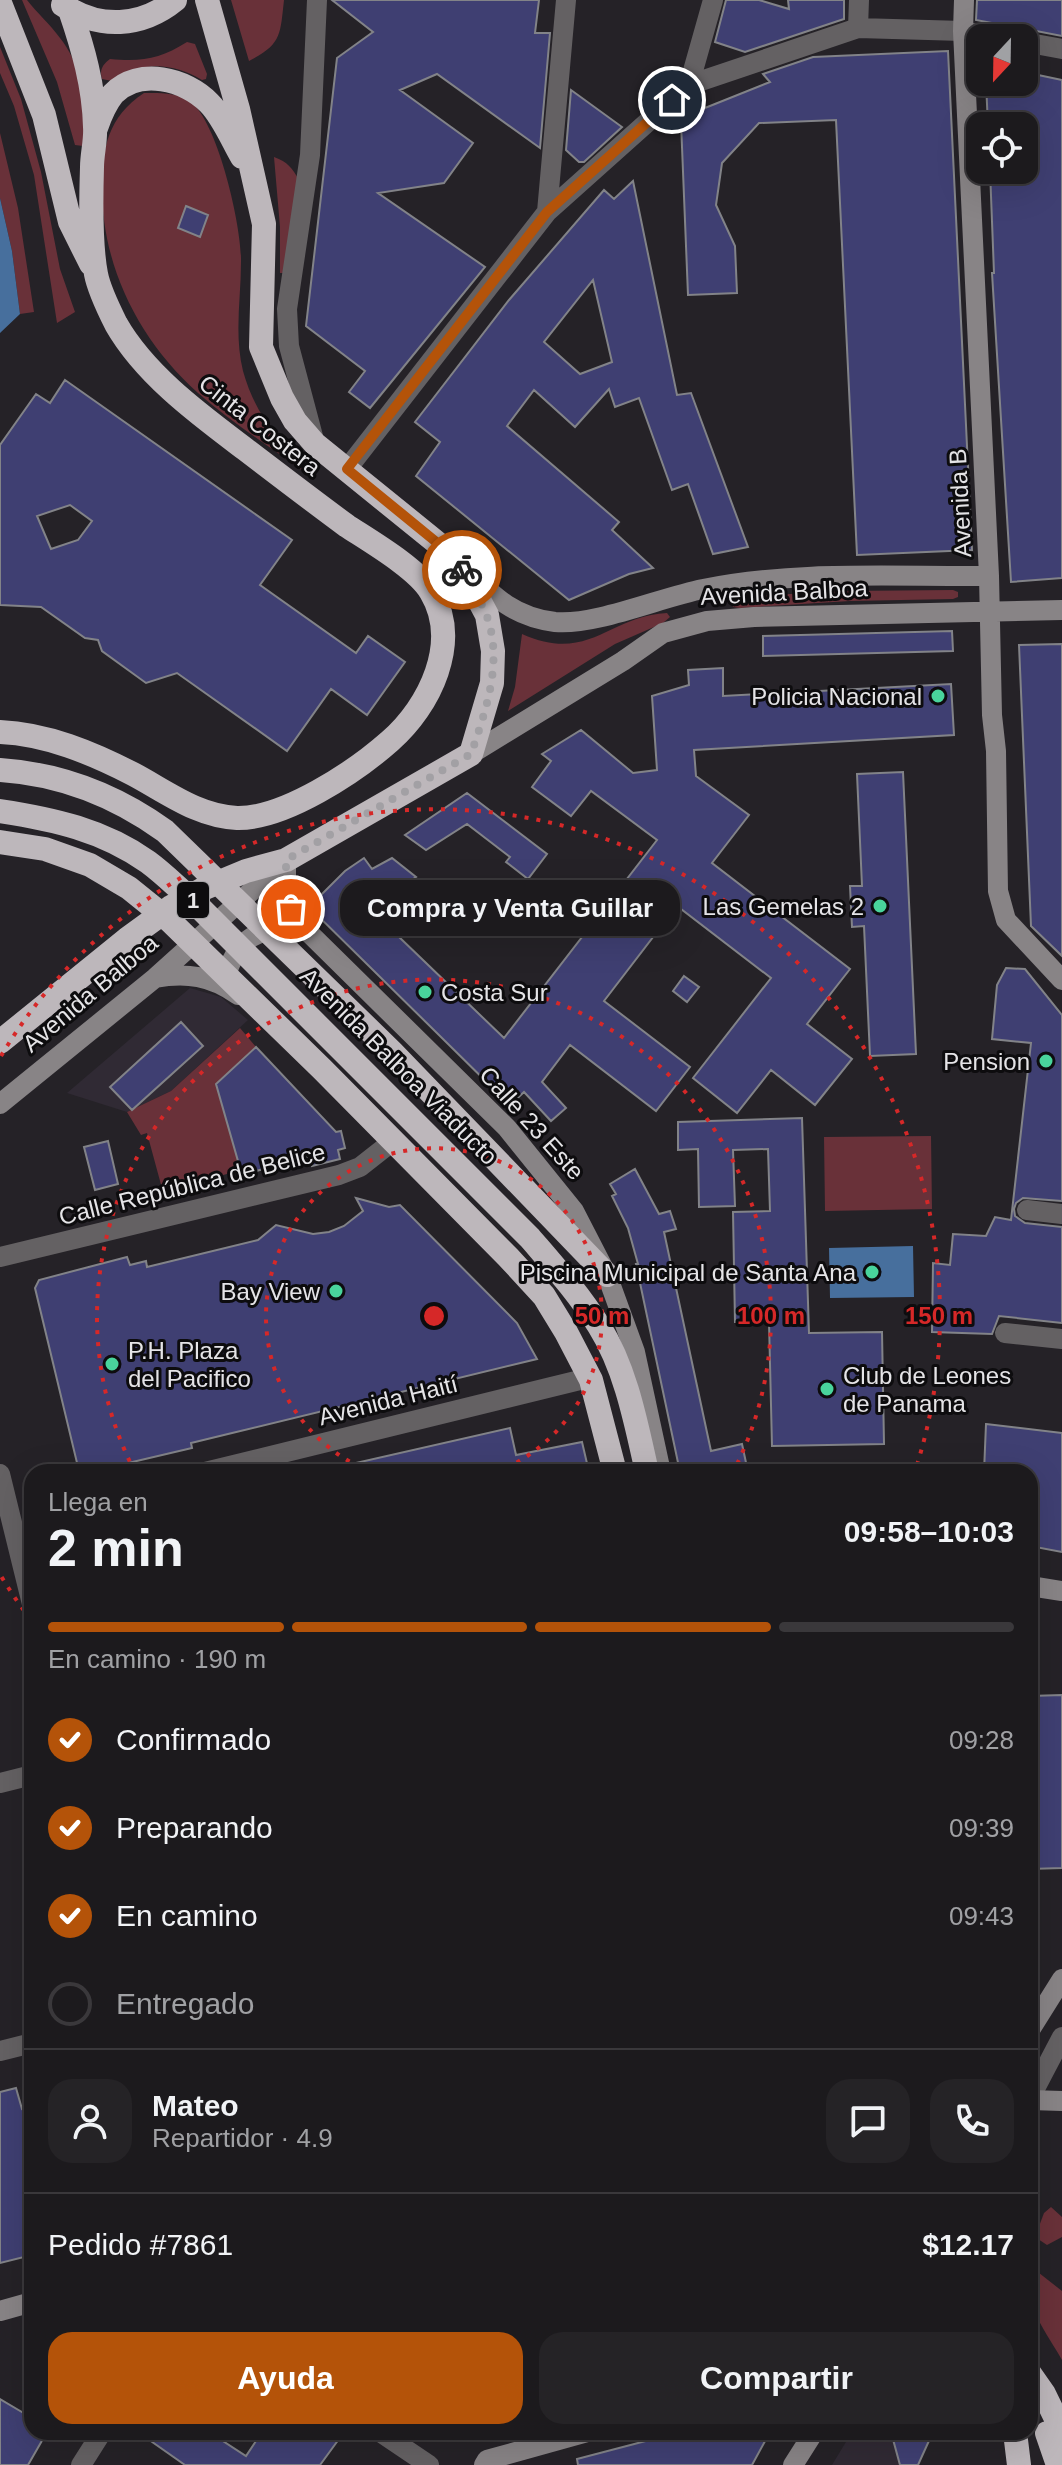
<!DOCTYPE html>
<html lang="es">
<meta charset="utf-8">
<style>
body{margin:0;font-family:Helvetica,sans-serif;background:#252326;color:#f1f3f6;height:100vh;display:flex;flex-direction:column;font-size:30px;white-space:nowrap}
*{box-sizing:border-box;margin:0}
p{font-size:26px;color:#a0a1a4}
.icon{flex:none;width:44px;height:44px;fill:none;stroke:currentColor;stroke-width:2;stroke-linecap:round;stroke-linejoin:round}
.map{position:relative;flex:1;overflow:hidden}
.drawer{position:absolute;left:24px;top:1464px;width:1014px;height:976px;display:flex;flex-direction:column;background:#1c1a1d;border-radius:24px;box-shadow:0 8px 32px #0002,0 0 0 2px #3a383b}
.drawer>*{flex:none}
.needle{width:52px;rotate:202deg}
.fabs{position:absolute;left:966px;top:24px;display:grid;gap:16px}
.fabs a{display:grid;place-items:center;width:72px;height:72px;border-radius:16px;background:#1c1a1d;box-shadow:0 8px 32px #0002,0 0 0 2px #3a383b;font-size:40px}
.pin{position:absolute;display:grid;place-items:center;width:68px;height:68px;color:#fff;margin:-34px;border:4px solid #fff;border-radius:50%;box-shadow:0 2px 8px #0007}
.courier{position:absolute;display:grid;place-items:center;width:80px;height:80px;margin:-40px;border:6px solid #b45309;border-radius:50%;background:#fff;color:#222;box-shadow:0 2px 10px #0007}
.bubble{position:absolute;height:56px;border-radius:24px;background:#1c1a1d;box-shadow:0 8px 32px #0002,0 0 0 2px #3a383b;font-size:26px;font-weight:800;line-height:56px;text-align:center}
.summary em{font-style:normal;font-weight:800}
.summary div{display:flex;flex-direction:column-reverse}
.summary{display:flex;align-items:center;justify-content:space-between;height:136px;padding:0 24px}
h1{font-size:52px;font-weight:800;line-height:60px}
.bar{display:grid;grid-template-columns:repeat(4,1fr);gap:12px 8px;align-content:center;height:96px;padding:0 24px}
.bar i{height:10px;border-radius:6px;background:#3a383b}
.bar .selected{background:#b45309}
.bar p{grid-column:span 4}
.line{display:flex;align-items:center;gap:20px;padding:0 24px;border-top:2px solid #3a383b}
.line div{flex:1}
.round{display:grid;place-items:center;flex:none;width:84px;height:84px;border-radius:24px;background:#252326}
ol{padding:0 24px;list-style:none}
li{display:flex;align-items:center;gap:24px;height:88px}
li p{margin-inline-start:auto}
li .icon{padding:8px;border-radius:50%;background:#b45309;color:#fff;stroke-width:4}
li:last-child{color:#a0a1a4}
li i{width:44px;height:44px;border:4px solid #3a383b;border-radius:50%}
.primary-button{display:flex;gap:16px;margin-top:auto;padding:16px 24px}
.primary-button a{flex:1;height:92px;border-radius:24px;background:#b45309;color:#fff;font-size:32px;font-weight:800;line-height:92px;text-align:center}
.primary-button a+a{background:#252326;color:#f1f3f6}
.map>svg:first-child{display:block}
</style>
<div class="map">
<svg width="1062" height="2465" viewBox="0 0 1062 2465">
<rect width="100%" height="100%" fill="#252227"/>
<path fill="#302a34" d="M190 988 221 997 248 1020 171 1091 127 1112 67 1093Z
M852 2432H891L900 2465H832Z"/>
<path fill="#693139" d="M22 0H27C37 13 50 24 60 38 85 70 86 107 83 146L75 145 57 82Z
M231 0H284C280 35 282 44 249 61Z
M187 42 195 44 207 74 206 79 202 80C172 62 141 61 112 81L102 79C99 70 103 64 110 59 142 62 160 59 187 42Z
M0 47 21 99 41 172 60 269 75 312 57 323 34 175 14 106 0 73Z
M144 93C159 93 178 92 191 102 218 123 242 227 241 262 241 299 234 334 243 371 255 414 278 440 306 473 270 447 231 422 198 393 139 340 102 267 102 188 102 148 108 117 144 93Z
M0 133 18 208 34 312 20 314 12 251 0 198Z
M274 157C288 162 292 168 299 180L283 273H280V227Z
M953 590 958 592V597L953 599 850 601 740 608 733 607 731 600 734 597 846 591Z
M667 613 670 617 663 623 615 644 508 711 515 687 522 634C589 664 608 616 667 613Z
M240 1028 256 1047 216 1084 241 1170 163 1192 147 1133 141 1135 127 1112 171 1091Z
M931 1136 932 1209 825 1211 824 1137Z
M1051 2207 1062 2217V2237L1047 2245 1035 2237 1044 2213Z
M1034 2269 1062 2291V2360C1049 2336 1016 2296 1034 2269Z"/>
<path fill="#476f9d" d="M0 198 12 251 20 314 0 333Z
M913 1246 914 1297 830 1298 829 1248Z"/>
<path fill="#3f3f72" stroke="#828388" stroke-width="2" fill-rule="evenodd" d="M332 0H539L535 33H550L540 148 437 74 400 90 473 143 444 183 378 193 485 267 370 408 349 392 365 371 306 326 337 58 373 32Z
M759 0 789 9 788 0H844V19L745 52 715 42 726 0Z
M977 0H1062V36L1026 29 1010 32 1002 25 976 20Z
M948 51 972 550 857 555 836 120 759 123 722 163 716 205 735 246 737 293 688 295 681 122 700 110 770 82 763 74 813 57Z
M1024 72 1062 80V578L1011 582 992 273H994L990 170H1024V126H988L986 82H1024Z
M571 90 622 127 584 162H579L566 150Z
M633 181 677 395 691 393 748 547 713 554 688 484 672 490 639 398 615 407 609 389 575 427 534 390 507 426 619 522 612 530 653 568 629 574 569 600 416 476 440 442 415 422 509 300 604 190 614 199ZM593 280 612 362 580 374 544 342Z
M186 206 208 215 200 237 178 228Z
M65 380 292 540 260 585 356 653 368 636 405 662 367 715 331 689 287 751 177 673 146 683 102 651 98 640 85 638 41 607 0 605V445L36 394 50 403ZM70 505 92 521 78 540 51 549 37 516Z
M952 631 953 651 763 656V636Z
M1062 644V956L1031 926 1019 645Z
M723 668V696L951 684 954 735 694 750 696 776 749 815 712 863 850 969 807 1024 852 1059 815 1105 771 1070 737 1113 693 1078 771 978 677 906 604 1001 690 1067 656 1111 570 1045 542 1082 566 1108 551 1121 524 1092 510 1105 309 907 345 871 364 858 372 869 392 858 416 877 370 909 504 1038 657 840 591 791 571 816 532 787 551 761 542 754 581 730 633 773 657 770 652 696 689 685 688 670Z
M903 772 916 1054 870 1056 864 926 852 927 850 886H862L857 774Z
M467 793 547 854 528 879 506 862 510 857 467 824 426 850 405 835Z
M1006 968 1025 969 1062 1015V1201L1023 1198 1016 1203 1014 1209 1015 1216 1025 1223 1062 1227V1323L999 1316 992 1334 932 1332 933 1263 950 1265 953 1234 986 1236 995 1217 1011 1220 1031 1043 992 1039 997 985Z
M684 976 699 987 687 1002 673 991Z
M181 1022 203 1046 132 1110 110 1087Z
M256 1047 336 1132 341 1131 345 1148 338 1150 340 1159 312 1166 310 1156 242 1175 216 1084Z
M802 1118 809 1333 882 1332 884 1444 772 1446 769 1322H735L733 1212 770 1211 768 1149 733 1150 735 1206 699 1207 698 1149 678 1150V1122Z
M108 1141 118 1184 95 1190 84 1147Z
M635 1169 659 1214 670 1211 676 1229 664 1232 711 1451 742 1444 748 1472H680L636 1264H638L628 1228 612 1196 616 1194 610 1184Z
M356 1198 389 1207 400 1205 517 1323 537 1359 228 1434 191 1443 192 1448 90 1472H85L78 1467 35 1288 39 1280 127 1257 130 1265 146 1261 147 1267 258 1240 276 1225 313 1234 329 1232 344 1226 363 1211Z
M986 1424 1062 1433V1552L1030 1546V1472H984Z
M510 1428 516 1455 582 1442 589 1472H348L347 1465Z
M1062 1695V1868L1030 1869V1696Z
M16 2088 22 2109 32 2107V2255L0 2263V2092Z
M0 2399 32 2418V2432H47L28 2465H0Z
M138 2432H209L246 2456 262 2432H330L339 2439 320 2465H185Z
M680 2432H770L752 2465H578L577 2459Z
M891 2432H933L918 2465H900Z"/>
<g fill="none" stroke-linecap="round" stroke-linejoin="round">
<path stroke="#646163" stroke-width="20" d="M858 28 859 0
M1024 42 1062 49
M689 85 713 0
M547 212 566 0
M314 440 289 346 287 309 310 155 317 0
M347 469 547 212 689 85 858 28 963 31 999 38
M1027 1210 1062 1214
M0 1257 339 1175 360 1167 388 1145
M1005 1333 1062 1339
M205 1472 584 1379
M0 1474 32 1604
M0 1783 32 1775
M0 2051 32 2043
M1030 2098 1062 2037
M380 2432 429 2465
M81 2465 102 2432"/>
<path stroke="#888486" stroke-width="20" d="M964 0 963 31 989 576 992 715 996 751 998 891 1006 920 1062 980
M468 571C495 598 515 617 555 622 594 626 662 597 703 589 795 570 897 577 989 576
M471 754 623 661 663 633 707 621 754 617 1062 610
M286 860V898L306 930 507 1128 574 1211 607 1275 635 1352 661 1472
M155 978C186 972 212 976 238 995
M223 986C235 936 259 925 306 930
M0 1104 155 978 286 860
M1030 1586 1062 1591
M1030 2030 1062 1979
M1030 2100 1062 2101
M0 2311 32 2302
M484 2465 487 2460 587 2432
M793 2465 814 2432"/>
<path stroke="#bdb7bb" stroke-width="24" d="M0 3 44 115 70 222 91 264
M63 5C99 30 142 27 175 0
M96 128C100 116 105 104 113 94 139 67 186 79 209 103 223 117 232 140 242 157
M0 732C47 734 92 753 133 774 167 792 197 816 237 818 284 819 355 772 390 741 430 706 461 642 431 592 418 569 370 541 347 526 313 501 279 475 245 449 200 415 145 375 116 324 109 310 99 290 96 274 90 243 91 200 92 167 92 154 96 140 95 127 94 86 83 48 70 10
M0 770C62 774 115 795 165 831L392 1052 607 1275
M0 811C53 819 103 830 148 862 163 873 177 887 191 899L530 1238C554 1266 579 1294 599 1326 626 1369 636 1423 647 1472
M0 842 45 849 90 865 129 888 170 921 322 1069 508 1257 544 1296 566 1332 591 1380 615 1472
M0 1042 127 939 171 907 205 888 246 871 286 860 471 754 492 683 493 651 487 615 457 559 315 444 295 421 282 398 261 347 264 224 238 109 207 0
M1030 2374 1044 2394 1062 2431
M1015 2432 1019 2465
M1047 2433 1058 2465"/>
</g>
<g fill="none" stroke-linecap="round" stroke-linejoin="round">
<path stroke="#a2a0a4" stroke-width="8" stroke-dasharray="0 14.4" d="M291 909 286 898V860L471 754C486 710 504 660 486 614 480 599 470 584 462 570"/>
<path stroke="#b45309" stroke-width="10" d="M462 570 457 559 347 469 547 212 672 100"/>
</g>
<g fill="none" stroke="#d62828" stroke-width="4" stroke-dasharray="4 8">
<path d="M371 1472A168 168 0 1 1 497 1472"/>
<path d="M135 1472A337 337 0 1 1 733 1472"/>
<path d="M31 1620A505 505 0 0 1 1 1576M1 1056A505 505 0 0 1 916 1468"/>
</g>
<g fill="#49d49c" stroke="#0d0c0e" stroke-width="3">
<circle cx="938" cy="696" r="8"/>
<circle cx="880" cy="906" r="8"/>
<circle cx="425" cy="992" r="8"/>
<circle cx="1046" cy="1061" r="8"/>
<circle cx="872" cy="1272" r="8"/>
<circle cx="336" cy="1291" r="8"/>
<circle cx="112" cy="1364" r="8"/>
<circle cx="827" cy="1389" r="8"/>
</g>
<g text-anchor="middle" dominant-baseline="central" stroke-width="6" stroke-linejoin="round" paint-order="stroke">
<rect fill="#0d0c0e" stroke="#a4a3a6" stroke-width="2" x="177" y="882" width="32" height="36" rx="6"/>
<g font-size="22" font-weight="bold" fill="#e5e4e7">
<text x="193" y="900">1</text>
</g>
<g font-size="24" fill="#e5e4e7" stroke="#0d0c0e">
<text transform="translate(260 425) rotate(38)">Cinta Costera</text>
<text transform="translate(960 503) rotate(-93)">Avenida B</text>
<text transform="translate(784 592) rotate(-3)">Avenida Balboa</text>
<text transform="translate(90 993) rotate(-40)">Avenida Balboa</text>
<text transform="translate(399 1066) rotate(45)">Avenida Balboa Viaducto</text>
<text transform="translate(532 1123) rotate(48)">Calle 23 Este</text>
<text transform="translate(192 1184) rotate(-14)">Calle República de Belice</text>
<text transform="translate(388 1400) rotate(-14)">Avenida Haití</text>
</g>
<g font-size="24" fill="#e5e4e7" stroke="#0d0c0e" text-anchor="end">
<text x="922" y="696">Policia Nacional</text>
<text x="864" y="906">Las Gemelas 2</text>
<text x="441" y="992" text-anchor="start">Costa Sur</text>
<text x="1030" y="1061">Pension</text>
<text x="856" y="1272">Piscina Municipal de Santa Ana</text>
<text x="320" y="1291">Bay View</text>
<text x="128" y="1350" text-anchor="start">P.H. Plaza<tspan x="128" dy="28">del Pacifico</tspan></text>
<text x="843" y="1375" text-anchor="start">Club de Leones<tspan x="843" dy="28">de Panama</tspan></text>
</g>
</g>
<circle cx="434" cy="1316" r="12" fill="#d62828" stroke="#0d0c0e" stroke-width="4"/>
<g font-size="24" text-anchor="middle" font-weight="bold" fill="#d62828" stroke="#0d0c0e" stroke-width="6" stroke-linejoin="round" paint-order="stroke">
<text x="602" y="1324">50 m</text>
<text x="771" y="1324">100 m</text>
<text x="939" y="1324">150 m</text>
</g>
</svg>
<div class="fabs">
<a><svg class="needle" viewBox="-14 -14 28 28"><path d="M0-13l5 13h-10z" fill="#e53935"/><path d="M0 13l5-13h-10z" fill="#a0a1a4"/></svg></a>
<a><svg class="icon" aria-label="locate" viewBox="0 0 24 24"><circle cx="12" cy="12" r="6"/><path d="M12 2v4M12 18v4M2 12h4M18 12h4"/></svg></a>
</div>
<div class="pin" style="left:291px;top:909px;background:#ea580c"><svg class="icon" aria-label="bag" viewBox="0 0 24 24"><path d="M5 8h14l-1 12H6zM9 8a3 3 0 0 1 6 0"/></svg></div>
<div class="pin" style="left:672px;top:100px;background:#1f2937"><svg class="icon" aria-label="home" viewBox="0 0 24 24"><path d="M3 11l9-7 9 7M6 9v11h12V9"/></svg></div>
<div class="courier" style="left:462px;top:570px"><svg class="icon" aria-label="bike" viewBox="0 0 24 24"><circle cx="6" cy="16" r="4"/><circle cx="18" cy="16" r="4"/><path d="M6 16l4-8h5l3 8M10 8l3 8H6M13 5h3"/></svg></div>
<div class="bubble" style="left:340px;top:880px;width:340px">Compra y Venta Guillar</div>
<section class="drawer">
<div class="summary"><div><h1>2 min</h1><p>Llega en</p></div><em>09:58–10:03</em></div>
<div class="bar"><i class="selected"></i><i class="selected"></i><i class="selected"></i><i></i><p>En camino · 190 m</p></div>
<ol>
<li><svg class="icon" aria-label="check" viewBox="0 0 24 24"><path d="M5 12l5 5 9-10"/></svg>Confirmado<p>09:28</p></li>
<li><svg class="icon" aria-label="check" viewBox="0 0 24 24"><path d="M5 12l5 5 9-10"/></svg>Preparando<p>09:39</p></li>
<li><svg class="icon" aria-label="check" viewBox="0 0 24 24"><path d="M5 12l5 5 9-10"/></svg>En camino<p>09:43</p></li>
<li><i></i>Entregado</li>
</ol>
<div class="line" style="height:144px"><a class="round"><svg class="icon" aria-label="person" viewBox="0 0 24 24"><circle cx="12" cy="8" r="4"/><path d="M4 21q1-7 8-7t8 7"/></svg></a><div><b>Mateo</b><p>Repartidor · 4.9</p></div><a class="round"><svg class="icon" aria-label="chat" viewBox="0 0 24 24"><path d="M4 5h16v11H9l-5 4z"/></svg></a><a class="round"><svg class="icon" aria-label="phone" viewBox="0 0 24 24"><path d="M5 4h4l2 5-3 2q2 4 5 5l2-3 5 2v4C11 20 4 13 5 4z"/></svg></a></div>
<div class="line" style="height:104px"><div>Pedido #7861</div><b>$12.17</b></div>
<div class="primary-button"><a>Ayuda</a><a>Compartir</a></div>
</section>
</div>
